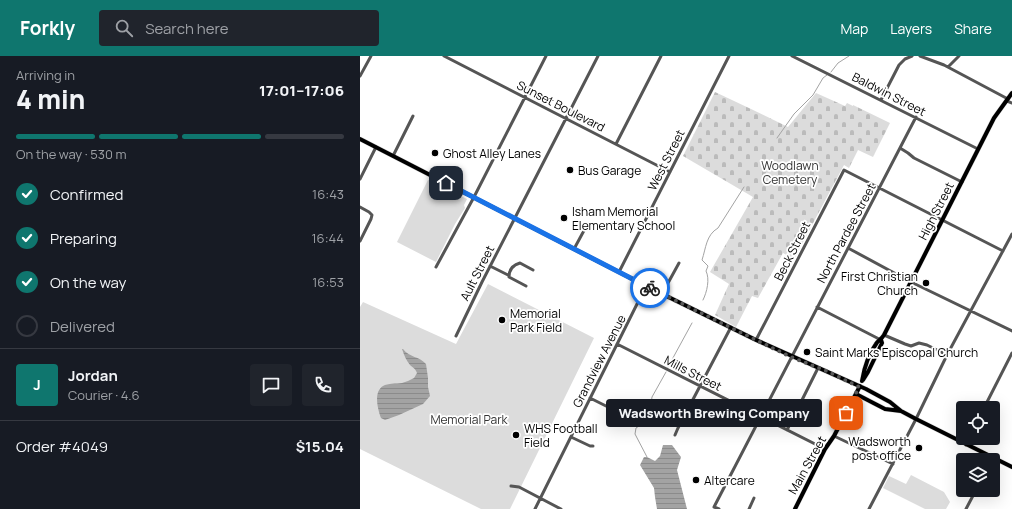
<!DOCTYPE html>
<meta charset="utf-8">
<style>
body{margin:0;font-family:Manrope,sans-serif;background:#20242c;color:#f1f3f6;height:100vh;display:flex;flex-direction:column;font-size:15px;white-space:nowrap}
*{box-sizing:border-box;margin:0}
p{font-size:13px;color:#9ea1a6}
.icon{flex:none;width:22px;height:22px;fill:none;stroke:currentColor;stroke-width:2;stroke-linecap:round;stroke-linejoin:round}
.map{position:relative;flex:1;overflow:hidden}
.side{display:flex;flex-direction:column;background:#171b24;width:360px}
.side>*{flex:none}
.controls{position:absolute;left:596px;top:345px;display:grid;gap:8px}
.controls a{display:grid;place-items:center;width:44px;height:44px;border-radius:4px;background:#171b24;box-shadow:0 4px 16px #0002;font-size:20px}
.pin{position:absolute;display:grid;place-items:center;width:34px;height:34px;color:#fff;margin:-17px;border-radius:8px;box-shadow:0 2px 6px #0006}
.courier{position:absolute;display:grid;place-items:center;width:40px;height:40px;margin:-20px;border:3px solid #1a73e8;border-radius:50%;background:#fff;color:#222;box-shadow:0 1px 5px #0007}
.bubble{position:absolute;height:28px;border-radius:4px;background:#171b24;box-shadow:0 4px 16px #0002;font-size:13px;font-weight:800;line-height:28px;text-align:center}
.summary em{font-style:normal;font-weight:800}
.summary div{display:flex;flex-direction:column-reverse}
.summary{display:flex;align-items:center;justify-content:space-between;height:68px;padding:0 16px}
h1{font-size:26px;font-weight:800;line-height:30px}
.bar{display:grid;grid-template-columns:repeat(4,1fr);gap:6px 4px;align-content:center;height:48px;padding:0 16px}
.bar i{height:5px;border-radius:3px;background:#363941}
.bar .current{background:#0f766e}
.bar p{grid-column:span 4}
.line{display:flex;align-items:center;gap:10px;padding:0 16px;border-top:1px solid #363941}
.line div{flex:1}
.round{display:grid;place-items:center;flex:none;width:42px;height:42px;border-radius:4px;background:#20242c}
ol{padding:0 16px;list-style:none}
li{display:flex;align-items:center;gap:12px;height:44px}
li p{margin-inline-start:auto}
li .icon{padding:4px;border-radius:50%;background:#0f766e;color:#fff;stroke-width:4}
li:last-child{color:#9ea1a6}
li i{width:22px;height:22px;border:2px solid #363941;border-radius:50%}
header{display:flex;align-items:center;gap:24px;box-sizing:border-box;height:56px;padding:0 20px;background:#0f766e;color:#fff}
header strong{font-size:19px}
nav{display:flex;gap:22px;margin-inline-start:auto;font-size:14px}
.search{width:280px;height:36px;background:#20242c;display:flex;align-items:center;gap:10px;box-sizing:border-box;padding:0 14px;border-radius:4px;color:#9ea1a6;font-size:15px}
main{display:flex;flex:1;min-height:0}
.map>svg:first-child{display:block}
</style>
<header>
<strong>Forkly</strong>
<div class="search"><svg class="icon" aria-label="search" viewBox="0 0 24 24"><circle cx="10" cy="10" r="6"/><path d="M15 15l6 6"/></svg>Search here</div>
<nav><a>Map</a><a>Layers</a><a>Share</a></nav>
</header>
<main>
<section class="side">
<div class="summary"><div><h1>4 min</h1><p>Arriving in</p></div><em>17:01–17:06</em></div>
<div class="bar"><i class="current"></i><i class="current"></i><i class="current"></i><i></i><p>On the way · 530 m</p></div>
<ol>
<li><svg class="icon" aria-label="check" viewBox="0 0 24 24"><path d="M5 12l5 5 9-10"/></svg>Confirmed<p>16:43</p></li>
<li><svg class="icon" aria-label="check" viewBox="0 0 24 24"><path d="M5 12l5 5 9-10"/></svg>Preparing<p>16:44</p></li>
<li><svg class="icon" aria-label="check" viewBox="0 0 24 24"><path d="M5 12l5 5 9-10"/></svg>On the way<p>16:53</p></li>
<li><i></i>Delivered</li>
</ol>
<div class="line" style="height:72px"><b class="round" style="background:#0f766e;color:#fff">J</b><div><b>Jordan</b><p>Courier · 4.6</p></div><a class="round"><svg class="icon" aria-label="chat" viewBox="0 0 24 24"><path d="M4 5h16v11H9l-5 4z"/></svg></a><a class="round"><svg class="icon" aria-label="phone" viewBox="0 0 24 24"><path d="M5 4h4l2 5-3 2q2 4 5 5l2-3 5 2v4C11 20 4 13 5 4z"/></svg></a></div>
<div class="line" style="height:52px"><div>Order #4049</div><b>$15.04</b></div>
</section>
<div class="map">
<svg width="652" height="453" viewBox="0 0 652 453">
<defs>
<pattern id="cemetery-stones" width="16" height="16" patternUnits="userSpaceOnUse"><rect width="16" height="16" fill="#dcdcdc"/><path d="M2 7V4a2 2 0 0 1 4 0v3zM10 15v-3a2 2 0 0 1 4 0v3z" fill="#bbb"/></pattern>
<pattern id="water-rules" width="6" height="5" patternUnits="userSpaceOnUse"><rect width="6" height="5" fill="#a3a3a3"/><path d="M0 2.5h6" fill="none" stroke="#8b8b8b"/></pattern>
</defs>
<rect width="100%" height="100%" fill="#fff"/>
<path fill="url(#cemetery-stones)" d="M355 36 391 53 428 71 456 37 485 50 487 47 493 50V49L530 67 513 101 498 94 489 112 484 109 434 203 423 197 398 242 392 240 376 271 355 259 369 228 350 216 393 141 323 100Z"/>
<path fill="#dcdcdc" d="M68 124 107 143 104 149 105 152 95 168 76 206 37 186Z
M128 228 234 282 150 453H121L0 393V251L3 246 96 288Z
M551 419 584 436 590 446 586 453H565L523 432 529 420 546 428Z"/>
<path fill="url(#water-rules)" d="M42 293H43C50 302 59 300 66 308L68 322V331L70 340 63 348 39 359 25 364 21 362C18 354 13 336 23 330 28 327 36 328 42 327 46 326 50 324 54 322L57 317C55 312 53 312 50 309 46 304 44 299 42 293Z
M303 389H312L321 401 317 414 327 453H297L295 441 294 432 280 409 284 401H287L295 405 300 400Z"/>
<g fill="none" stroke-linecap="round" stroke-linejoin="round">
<path stroke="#a3a3a3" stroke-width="1" d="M471 16 478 7 489 0
M417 82 434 58 453 39 463 22 467 19
M343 244C347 236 350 223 346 215L348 210 342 204C346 192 346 179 358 172L384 131
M308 311 332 267
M287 401 275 378 276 372 279 370 287 369 288 368 292 341 306 316"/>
<defs>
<path id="major" d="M0 83 286 230 396 284 506 333 530 346 541 355 556 363 652 411
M503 324 508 316 522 287 521 284
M502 325C504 313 508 299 516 288 518 284 521 284 524 279L634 62 652 37
M496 338 525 353 541 355
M435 453 465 393 474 380 500 330"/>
</defs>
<use href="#major" stroke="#dbdbdb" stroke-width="5"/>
<path stroke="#555" stroke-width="3" d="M84 0 310 116
M432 0 618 93
M560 0 584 9 648 43
M588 11 599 0
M0 20 11 0
M521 44 539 9 545 3 552 0
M647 45 652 47
M256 88 301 0
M540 92 548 97 554 102 602 126
M33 100 53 60
M0 123 16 91
M0 151 9 156 12 159 11 163 0 185
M488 192 551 226 652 275
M214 193 227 169
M130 210 148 219
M76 211 114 141 186 0
M259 216 369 0
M166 230 149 221C149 214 153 209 160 207L173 214
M302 238 319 207
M457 251 521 284
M524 279 545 288 551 290 559 287 567 289 587 299
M96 280 122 226 238 0
M396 284 484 114 643 195
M257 288 465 393
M230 342 252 353
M624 352 652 297
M427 374 458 312
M315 379 318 372 371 271
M474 380 533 408
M211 381 230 390H233
M606 389 609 382
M151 430 159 431 201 453
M175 453 286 230
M359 453 354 451 556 61
M389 453 394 442
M509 453 556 363 587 299 652 178
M606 453 616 434"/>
<use href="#major" stroke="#000" stroke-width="4"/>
</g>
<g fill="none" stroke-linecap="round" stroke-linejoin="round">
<path stroke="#595959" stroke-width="4" stroke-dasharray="0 7.2" d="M290 232 396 284 431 301 469 316 499 331 486 357"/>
<path stroke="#1a73e8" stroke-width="5" d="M86 127 290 232"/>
</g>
<g fill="#000" stroke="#fff" stroke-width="1.5">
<circle cx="75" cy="97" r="4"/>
<circle cx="210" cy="114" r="4"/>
<circle cx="204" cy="162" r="4"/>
<circle cx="566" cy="227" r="4"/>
<circle cx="142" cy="264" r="4"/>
<circle cx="447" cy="296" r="4"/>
<circle cx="156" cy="379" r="4"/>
<circle cx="559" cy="392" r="4"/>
<circle cx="336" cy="424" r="4"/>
</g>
<g text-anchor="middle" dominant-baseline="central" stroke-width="3.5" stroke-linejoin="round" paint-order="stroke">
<g font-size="12" fill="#000" stroke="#fff">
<text transform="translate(529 38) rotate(27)">Baldwin Street</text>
<text transform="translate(201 50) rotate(27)">Sunset Boulevard</text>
<text transform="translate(306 104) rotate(-63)">West Street</text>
<text transform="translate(576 155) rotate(-63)">High Street</text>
<text transform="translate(486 177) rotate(-62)">North Pardee Street</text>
<text transform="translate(432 195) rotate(-63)">Beck Street</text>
<text transform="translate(117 217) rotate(-63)">Ault Street</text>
<text transform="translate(239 305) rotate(-63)">Grandview Avenue</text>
<text transform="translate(333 317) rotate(27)">Mills Street</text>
<text transform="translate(447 409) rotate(-61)">Main Street</text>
</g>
<g font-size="12" fill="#000" stroke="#fff" text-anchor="start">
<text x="83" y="97">Ghost Alley Lanes</text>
<text x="218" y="114">Bus Garage</text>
<text x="212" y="155">Isham Memorial<tspan x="212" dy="14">Elementary School</tspan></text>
<text x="558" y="220" text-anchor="end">First Christian<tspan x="558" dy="14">Church</tspan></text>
<text x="150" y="257">Memorial<tspan x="150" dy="14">Park Field</tspan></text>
<text x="455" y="296">Saint Marks Episcopal Church</text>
<text x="164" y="372">WHS Football<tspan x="164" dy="14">Field</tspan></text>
<text x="551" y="385" text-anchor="end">Wadsworth<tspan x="551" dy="14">post office</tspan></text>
<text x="344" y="424">Altercare</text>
</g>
<g font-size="12" fill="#333" stroke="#fff">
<text x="430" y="109">Woodlawn<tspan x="430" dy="14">Cemetery</tspan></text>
<text x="109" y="363">Memorial Park</text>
</g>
</g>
</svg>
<div class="controls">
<a><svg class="icon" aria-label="locate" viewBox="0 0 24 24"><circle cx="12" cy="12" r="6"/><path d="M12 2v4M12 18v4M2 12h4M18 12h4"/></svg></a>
<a><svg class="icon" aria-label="layers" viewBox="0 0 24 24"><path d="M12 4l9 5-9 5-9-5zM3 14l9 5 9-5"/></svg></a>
</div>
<div class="pin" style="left:486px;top:357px;background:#ea580c"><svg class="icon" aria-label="bag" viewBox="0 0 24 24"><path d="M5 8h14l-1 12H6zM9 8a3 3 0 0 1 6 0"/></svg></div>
<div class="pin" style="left:86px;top:127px;background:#1f2937"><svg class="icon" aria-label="home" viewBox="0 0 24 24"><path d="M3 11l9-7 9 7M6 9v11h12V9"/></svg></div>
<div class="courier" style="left:290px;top:232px"><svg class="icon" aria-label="bike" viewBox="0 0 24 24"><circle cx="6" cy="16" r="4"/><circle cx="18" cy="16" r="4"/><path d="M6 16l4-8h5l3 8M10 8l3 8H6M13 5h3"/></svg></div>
<div class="bubble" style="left:246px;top:343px;width:216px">Wadsworth Brewing Company</div>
</div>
</main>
